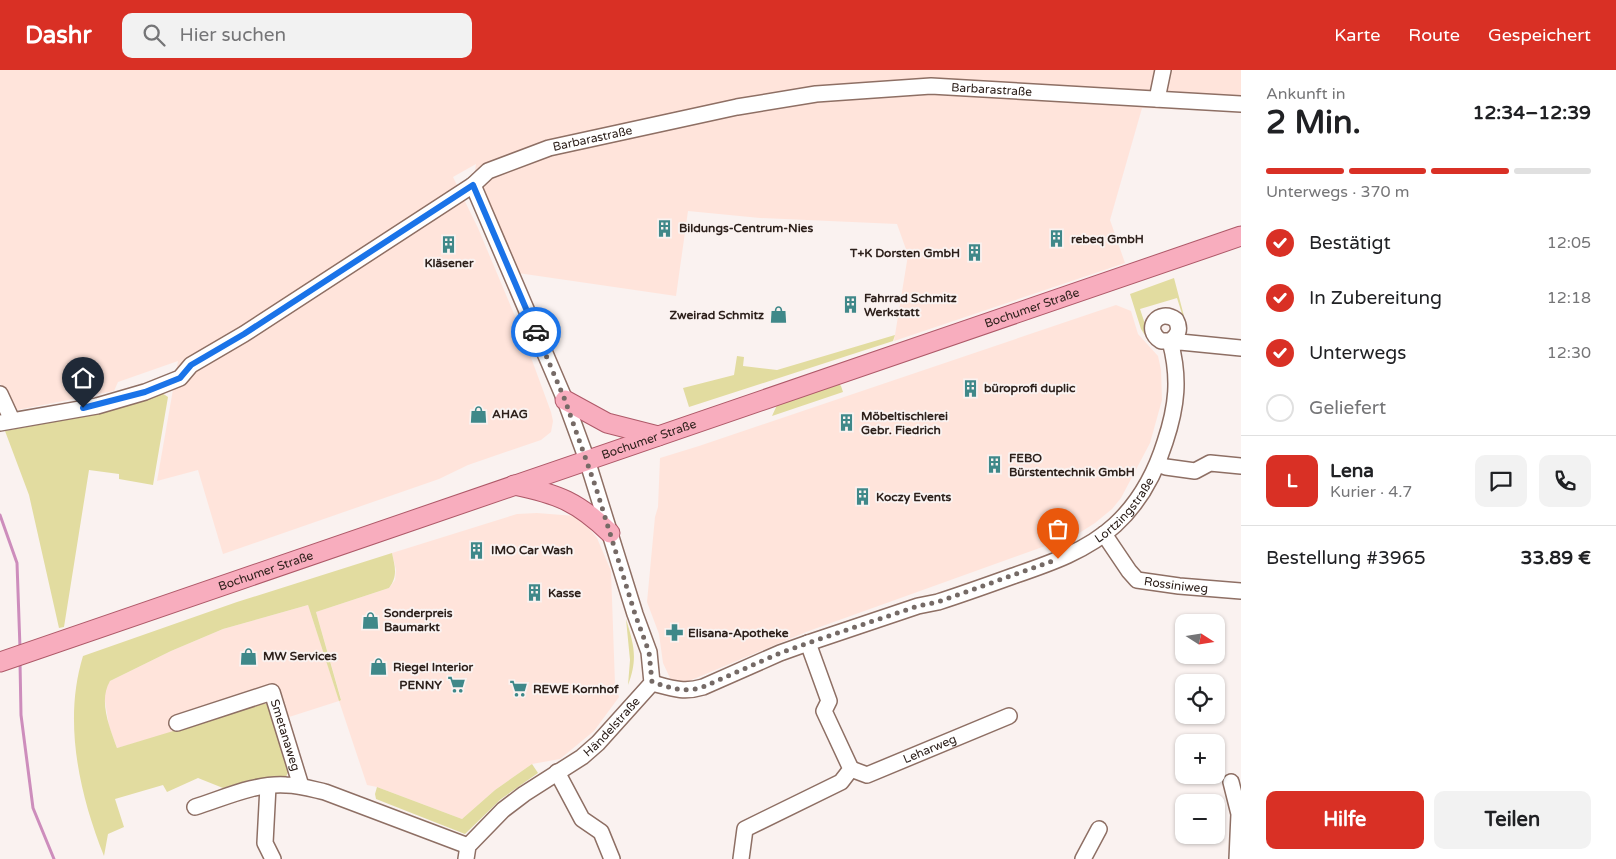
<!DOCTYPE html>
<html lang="de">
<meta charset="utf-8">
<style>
body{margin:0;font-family:"Varela Round",sans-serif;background:#f2f2f2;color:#202124;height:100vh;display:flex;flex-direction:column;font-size:19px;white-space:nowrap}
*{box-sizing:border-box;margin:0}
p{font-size:16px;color:#757577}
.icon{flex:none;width:28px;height:28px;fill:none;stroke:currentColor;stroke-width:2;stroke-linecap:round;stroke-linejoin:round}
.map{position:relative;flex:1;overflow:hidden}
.sheet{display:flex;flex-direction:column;background:#fff;width:375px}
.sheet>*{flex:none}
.needle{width:32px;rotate:102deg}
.fabs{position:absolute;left:1175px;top:544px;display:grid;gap:10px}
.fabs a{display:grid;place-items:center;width:50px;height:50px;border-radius:10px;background:#fff;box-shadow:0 1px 4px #0004;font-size:25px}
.pin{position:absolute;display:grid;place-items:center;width:42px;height:42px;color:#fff;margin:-51px -21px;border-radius:50% 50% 50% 0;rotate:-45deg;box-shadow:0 0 5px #0007}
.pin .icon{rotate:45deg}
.courier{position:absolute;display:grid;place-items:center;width:50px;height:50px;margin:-25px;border:4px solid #1a73e8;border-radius:50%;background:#fff;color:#222;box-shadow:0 1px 6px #0007}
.overview em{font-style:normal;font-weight:700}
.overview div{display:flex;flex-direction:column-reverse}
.overview{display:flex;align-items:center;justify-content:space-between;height:85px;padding:0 25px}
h1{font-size:32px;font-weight:700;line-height:38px}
.bar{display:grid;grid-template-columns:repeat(4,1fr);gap:8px 5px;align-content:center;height:60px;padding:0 25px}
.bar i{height:6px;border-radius:4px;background:#e0e0e0}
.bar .active{background:#d93025}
.bar p{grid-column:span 4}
.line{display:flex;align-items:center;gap:12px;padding:0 25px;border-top:1px solid #e0e0e0}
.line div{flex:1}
.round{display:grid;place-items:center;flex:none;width:52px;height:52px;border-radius:10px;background:#f2f2f2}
ol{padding:0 25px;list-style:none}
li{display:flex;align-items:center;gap:15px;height:55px}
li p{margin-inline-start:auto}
li .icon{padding:5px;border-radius:50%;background:#d93025;color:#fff;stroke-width:4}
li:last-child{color:#757577}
li i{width:28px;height:28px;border:2px solid #e0e0e0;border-radius:50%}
.cta{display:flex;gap:10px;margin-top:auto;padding:10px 25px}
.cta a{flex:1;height:58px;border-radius:10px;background:#d93025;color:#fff;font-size:20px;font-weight:700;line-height:58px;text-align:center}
.cta a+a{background:#f2f2f2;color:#202124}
header{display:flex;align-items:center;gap:30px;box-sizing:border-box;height:70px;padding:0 25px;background:#d93025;color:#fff}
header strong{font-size:24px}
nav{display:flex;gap:28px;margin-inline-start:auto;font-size:18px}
.search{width:350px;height:45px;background:#f2f2f2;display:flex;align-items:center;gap:12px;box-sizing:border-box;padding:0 18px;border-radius:10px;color:#757577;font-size:19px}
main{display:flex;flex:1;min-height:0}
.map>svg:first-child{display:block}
</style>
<header>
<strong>Dashr</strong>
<div class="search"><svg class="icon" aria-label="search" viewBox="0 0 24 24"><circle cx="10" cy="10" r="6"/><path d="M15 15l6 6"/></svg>Hier suchen</div>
<nav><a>Karte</a><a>Route</a><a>Gespeichert</a></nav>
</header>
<main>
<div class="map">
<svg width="1241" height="789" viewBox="0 0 1241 789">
<rect width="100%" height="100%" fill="#faf2f0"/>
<path fill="#ffe4db" d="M0 0H1241V42L1142 38 1110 150 1125 193 894 271 908 185 897 154 760 148 688 141 676 226 511 202 473 115 476 94 453 107 478 158 522 263 551 342 553 351 551 362 541 370 468 395 439 409 223 484 198 400 157 411 178 291 118 312 114 321 12 341 0 313Z
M1116 235 1131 241 1138 264 1158 286 1161 300 1162 330 1150 373 1121 428 1112 439 1095 453 1076 465 806 562 689 611 678 613 670 608 663 593 659 564 647 532 655 447 658 437 660 388 699 376Z
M537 443 575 446 584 452 597 468 611 501 615 614 619 627 594 661 560 689 532 694 495 720 462 749 377 717 367 715 339 631 286 648 275 617 180 660 117 678 109 656 105 631V618L110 611 171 581 223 559 308 535 339 630 341 629 316 542 389 518 395 510 396 500 392 483 517 444Z"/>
<path fill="#e2dca0" d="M1174 208 1184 246 1183 247 1177 228 1140 239 1150 269 1148 270 1141 259 1130 224Z
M895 265 893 271 689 337 683 318 734 305 737 286 744 287 743 296 777 300Z
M837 312 841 316 843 322 772 346 777 335Z
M162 323 168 327 153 415 119 409V404L89 400 64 557 59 558 29 425 5 361 96 344Z
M392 483C395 497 398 506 389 518L316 542 341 630 339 631 308 535 223 559 171 581 110 611C98 631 110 658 117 678L263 634H267L290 698 286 707 249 710 223 718 198 708 167 722 163 715 115 729 124 757 108 764 104 786C79 723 63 651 83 586L237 532Z
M626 549C634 575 638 589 628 615L630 590Z
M532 694 538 703 501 729 465 764 376 729 375 724 377 717 462 749 495 720Z"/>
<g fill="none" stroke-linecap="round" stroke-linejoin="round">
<path stroke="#cd8dbc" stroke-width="3" d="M0 445 17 493 20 578
M20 592 21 645 33 738 54 789"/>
<defs>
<g id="minor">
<path d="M1157 29 1163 0"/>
<path d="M0 324 12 350"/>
<path id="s1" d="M0 353 97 336 145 322 180 308 191 295 244 264 473 115 488 101 549 78 737 37 816 24 931 16 1241 34"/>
<path d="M1158 394 1166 397 1195 401 1210 393 1241 396"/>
<path id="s2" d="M1104 464 1129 501 1137 510 1179 516 1241 521"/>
<path id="s3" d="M652 613C671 618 683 623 703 617L780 583 808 573 918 536 938 532C963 524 988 515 1013 506 1048 494 1087 481 1115 455 1140 432 1155 404 1165 372 1177 336 1180 308 1170 271 1178 266 1181 259 1176 250 1159 237 1142 259 1161 271H1170L1241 278"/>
<path id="s4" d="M177 653 272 622 301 716"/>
<path id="s5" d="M851 699 867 705 1009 646"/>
<path d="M557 702 582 749 601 762 612 789"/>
<path d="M1231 712 1239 744 1237 789"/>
<path d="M268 716 265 773 273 789"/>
<path d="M195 737C224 728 255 713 286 715 299 715 312 719 325 722L468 776"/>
<path id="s6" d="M466 789 468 776 503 740 524 724 582 687 598 673 652 613 649 582 635 544 587 390 565 330 473 115"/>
<path d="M741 789 745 759 841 712 851 699 824 641 829 631 808 573"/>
<path d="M1083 789 1099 759"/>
</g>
<g id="major">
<path d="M565 330 607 353 658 366"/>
<path d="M514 415C558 424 578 432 610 463"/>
<path id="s7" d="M0 592 1241 166"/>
</g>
</defs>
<use href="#minor" stroke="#8e6f64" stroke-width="18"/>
<use href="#major" stroke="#ae5968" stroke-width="21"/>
<use href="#minor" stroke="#fff" stroke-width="15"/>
<use href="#major" stroke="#f8adbe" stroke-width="19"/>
</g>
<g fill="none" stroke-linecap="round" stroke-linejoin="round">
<path stroke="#756a66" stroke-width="5" stroke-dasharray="0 9" d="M536 262 565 330 596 418 635 544 649 582 652 612C671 618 683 623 703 617L780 583 808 573 918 536 938 532 1058 489"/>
<path stroke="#1a73e8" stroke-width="6" d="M83 338 145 322 180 308 191 295 244 264 473 115 536 262"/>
</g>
<defs>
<symbol id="building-bare" viewBox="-9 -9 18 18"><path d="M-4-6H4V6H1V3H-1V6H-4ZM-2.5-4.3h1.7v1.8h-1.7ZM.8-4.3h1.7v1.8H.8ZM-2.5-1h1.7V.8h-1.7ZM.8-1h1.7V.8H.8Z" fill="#3f8889" stroke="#faf2f0" stroke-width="2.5" paint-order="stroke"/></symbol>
<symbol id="shop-bare" viewBox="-9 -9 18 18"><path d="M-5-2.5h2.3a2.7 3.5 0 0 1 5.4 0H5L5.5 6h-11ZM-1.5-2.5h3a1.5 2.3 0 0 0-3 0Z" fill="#3f8889" stroke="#faf2f0" stroke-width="2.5" paint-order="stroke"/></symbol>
<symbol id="pharmacy-bare" viewBox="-9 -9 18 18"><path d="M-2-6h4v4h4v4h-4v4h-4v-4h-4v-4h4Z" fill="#3f8889" stroke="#faf2f0" stroke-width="2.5" paint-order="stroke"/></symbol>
<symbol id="supermarket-bare" viewBox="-9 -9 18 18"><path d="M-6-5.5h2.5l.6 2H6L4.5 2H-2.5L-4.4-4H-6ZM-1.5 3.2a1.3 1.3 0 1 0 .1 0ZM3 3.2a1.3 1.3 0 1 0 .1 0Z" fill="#3f8889" stroke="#faf2f0" stroke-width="2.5" paint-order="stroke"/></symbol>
</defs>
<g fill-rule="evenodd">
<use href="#building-bare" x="652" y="146" width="25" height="25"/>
<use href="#building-bare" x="1044" y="156" width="25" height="25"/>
<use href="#building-bare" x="436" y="162" width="25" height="25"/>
<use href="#building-bare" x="962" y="170" width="25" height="25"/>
<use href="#building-bare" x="838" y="222" width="25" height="25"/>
<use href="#shop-bare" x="766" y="232" width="25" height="25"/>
<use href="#building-bare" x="958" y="306" width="25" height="25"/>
<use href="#shop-bare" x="466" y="332" width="25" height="25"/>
<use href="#building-bare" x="834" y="340" width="25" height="25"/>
<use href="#building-bare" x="982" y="382" width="25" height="25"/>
<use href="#building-bare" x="850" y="414" width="25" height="25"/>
<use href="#building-bare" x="464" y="468" width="25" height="25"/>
<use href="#building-bare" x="522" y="510" width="25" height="25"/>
<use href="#shop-bare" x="358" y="538" width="25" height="25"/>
<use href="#pharmacy-bare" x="662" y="550" width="25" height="25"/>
<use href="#shop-bare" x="236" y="574" width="25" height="25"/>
<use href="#shop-bare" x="366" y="584" width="25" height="25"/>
<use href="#supermarket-bare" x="444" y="602" width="25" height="25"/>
<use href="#supermarket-bare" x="506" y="606" width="25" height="25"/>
</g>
<g text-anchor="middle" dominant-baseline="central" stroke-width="4" stroke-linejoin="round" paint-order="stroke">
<g font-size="12" fill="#2d201b" stroke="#faf2f0">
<text stroke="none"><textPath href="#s1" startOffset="1072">Barbarastraße</textPath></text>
<text stroke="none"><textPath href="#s1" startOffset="668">Barbarastraße</textPath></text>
<text stroke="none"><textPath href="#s7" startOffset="1091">Bochumer Straße</textPath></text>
<text stroke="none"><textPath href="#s7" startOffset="686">Bochumer Straße</textPath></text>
<text stroke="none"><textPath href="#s3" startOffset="514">Lortzingstraße</textPath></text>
<text stroke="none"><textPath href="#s7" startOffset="281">Bochumer Straße</textPath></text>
<text stroke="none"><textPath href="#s2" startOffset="96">Rossiniweg</textPath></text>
<text stroke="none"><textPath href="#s6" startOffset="201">Händelstraße</textPath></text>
<text stroke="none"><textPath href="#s4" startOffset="145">Smetanaweg</textPath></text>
<text stroke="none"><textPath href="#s5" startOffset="85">Leharweg</textPath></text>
</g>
<g font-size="12" font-weight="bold" fill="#2d201b" stroke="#faf2f0" text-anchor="start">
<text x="679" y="158">Bildungs-Centrum-Nies</text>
<text x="1071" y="169">rebeq GmbH</text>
<text x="960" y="183" text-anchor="end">T+K Dorsten GmbH</text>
<text x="449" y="193" text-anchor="middle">Kläsener</text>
<text x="864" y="228">Fahrrad Schmitz<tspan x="864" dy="14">Werkstatt</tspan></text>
<text x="764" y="245" text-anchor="end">Zweirad Schmitz</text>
<text x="984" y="318">büroprofi duplic</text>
<text x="492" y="344">AHAG</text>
<text x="861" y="346">Möbeltischlerei<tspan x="861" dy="14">Gebr. Fiedrich</tspan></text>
<text x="1009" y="388">FEBO<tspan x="1009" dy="14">Bürstentechnik GmbH</tspan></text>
<text x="876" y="427">Koczy Events</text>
<text x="491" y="480">IMO Car Wash</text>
<text x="548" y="523">Kasse</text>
<text x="384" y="543">Sonderpreis<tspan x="384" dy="14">Baumarkt</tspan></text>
<text x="688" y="563">Elisana-Apotheke</text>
<text x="263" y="586">MW Services</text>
<text x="393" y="597">Riegel Interior</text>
<text x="442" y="615" text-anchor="end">PENNY</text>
<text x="533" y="619">REWE Kornhof</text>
</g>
</g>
</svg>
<div class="fabs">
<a><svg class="needle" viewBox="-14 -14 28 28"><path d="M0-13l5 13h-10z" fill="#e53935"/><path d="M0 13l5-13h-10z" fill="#757577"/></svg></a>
<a><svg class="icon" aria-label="locate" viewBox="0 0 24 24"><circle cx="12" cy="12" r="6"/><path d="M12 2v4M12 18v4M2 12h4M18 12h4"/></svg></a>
<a>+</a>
<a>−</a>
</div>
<div class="pin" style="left:1058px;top:489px;background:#ea580c"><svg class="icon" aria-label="bag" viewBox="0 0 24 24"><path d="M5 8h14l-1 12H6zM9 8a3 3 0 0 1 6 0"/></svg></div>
<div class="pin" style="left:83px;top:338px;background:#1f2937"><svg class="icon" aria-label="home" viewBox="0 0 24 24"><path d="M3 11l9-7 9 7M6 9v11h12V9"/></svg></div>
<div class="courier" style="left:536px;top:262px"><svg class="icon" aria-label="car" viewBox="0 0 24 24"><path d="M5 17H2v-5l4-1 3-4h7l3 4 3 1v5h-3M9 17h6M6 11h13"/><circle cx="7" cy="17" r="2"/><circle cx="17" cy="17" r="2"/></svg></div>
</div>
<section class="sheet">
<div class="overview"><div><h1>2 Min.</h1><p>Ankunft in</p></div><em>12:34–12:39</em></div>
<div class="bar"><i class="active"></i><i class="active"></i><i class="active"></i><i></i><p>Unterwegs · 370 m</p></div>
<ol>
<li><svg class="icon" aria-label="check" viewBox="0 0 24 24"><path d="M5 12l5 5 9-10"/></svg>Bestätigt<p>12:05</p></li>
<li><svg class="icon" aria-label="check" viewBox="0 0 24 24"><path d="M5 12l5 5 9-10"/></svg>In Zubereitung<p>12:18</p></li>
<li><svg class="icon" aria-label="check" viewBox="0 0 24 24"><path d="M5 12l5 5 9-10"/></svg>Unterwegs<p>12:30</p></li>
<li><i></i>Geliefert</li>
</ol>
<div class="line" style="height:90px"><b class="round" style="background:#d93025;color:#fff">L</b><div><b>Lena</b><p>Kurier · 4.7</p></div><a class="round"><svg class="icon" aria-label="chat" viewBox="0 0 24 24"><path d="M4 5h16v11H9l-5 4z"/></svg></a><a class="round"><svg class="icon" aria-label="phone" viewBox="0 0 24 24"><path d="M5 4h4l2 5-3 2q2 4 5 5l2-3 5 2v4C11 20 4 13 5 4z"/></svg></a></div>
<div class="line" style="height:65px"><div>Bestellung #3965</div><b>33.89 €</b></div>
<div class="cta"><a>Hilfe</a><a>Teilen</a></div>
</section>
</main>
